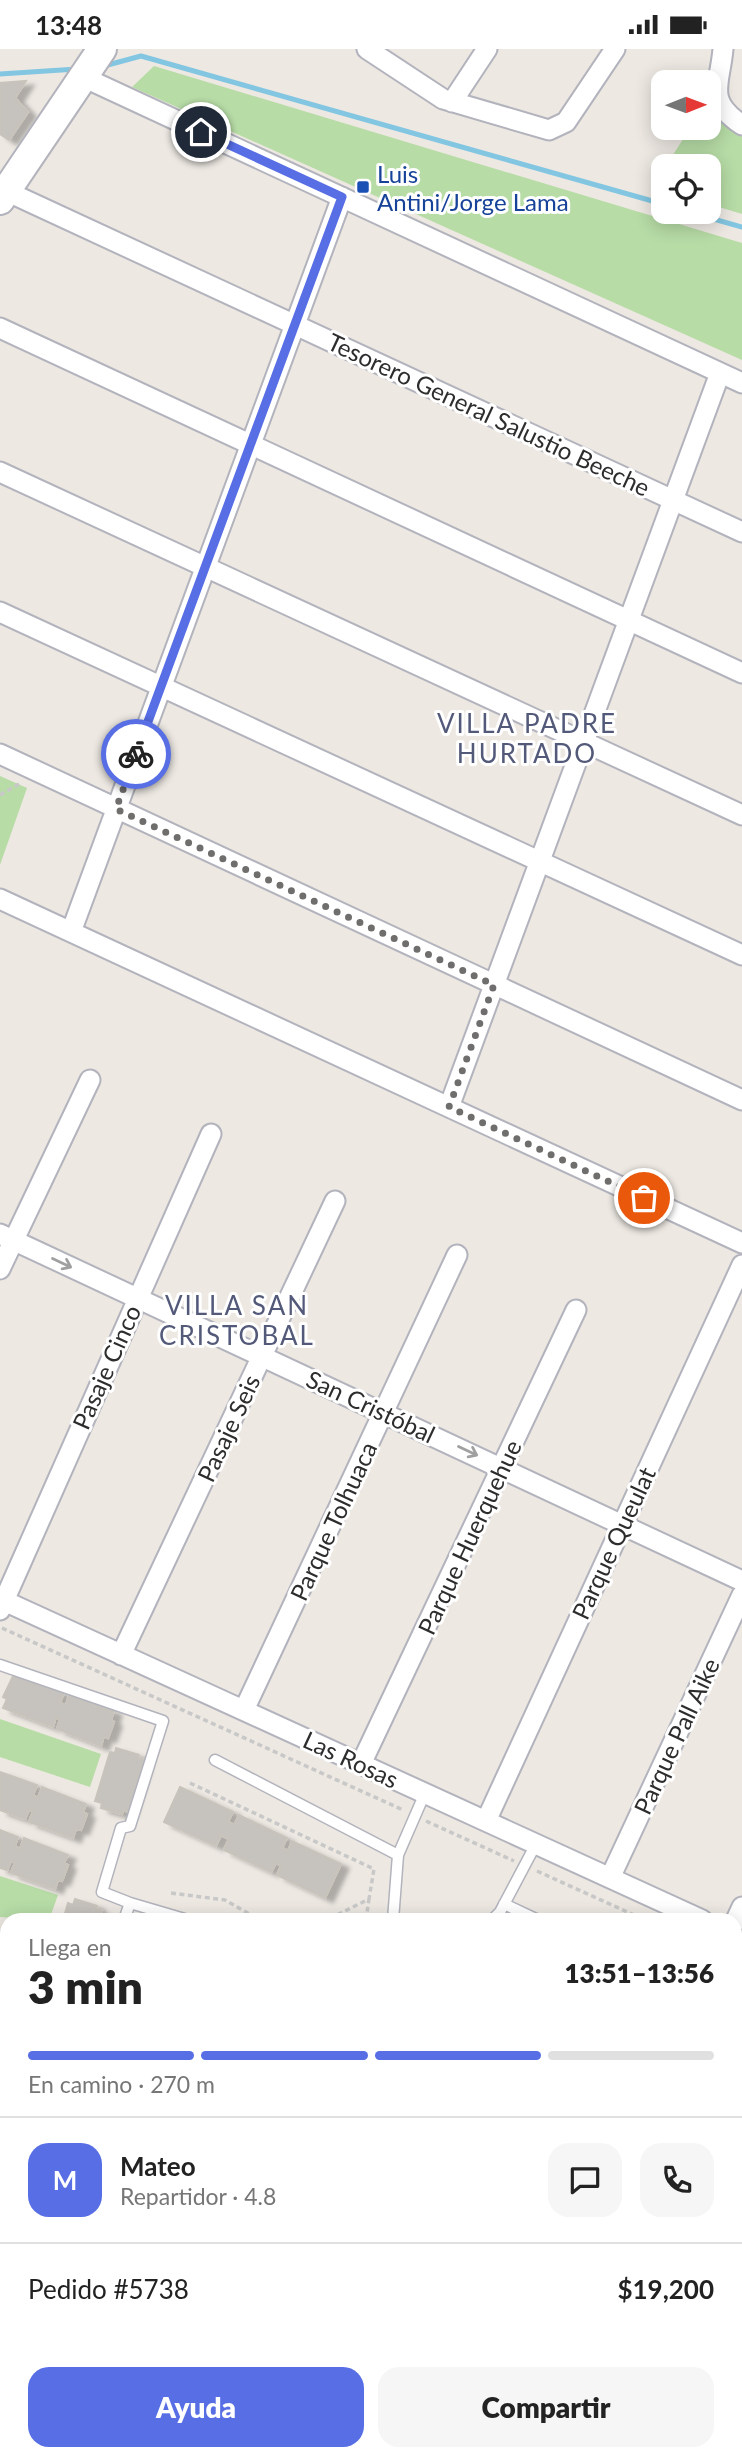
<!DOCTYPE html>
<html lang="es">
<meta charset="utf-8">
<style>
body{margin:0;font-family:Lato,sans-serif;background:#f6f6f6;color:#222;height:100vh;display:flex;flex-direction:column;font-size:26px;white-space:nowrap}
*{box-sizing:border-box;margin:0}
p{font-size:23px;color:#767676}
.icon{flex:none;width:38px;height:38px;fill:none;stroke:currentColor;stroke-width:2;stroke-linecap:round;stroke-linejoin:round}
.map{position:relative;flex:1;overflow:hidden}
.details{position:absolute;left:0px;top:1864px;width:742px;height:548px;display:flex;flex-direction:column;background:#fff;border-radius:21px 21px 0 0;box-shadow:0 4px 18px #0003}
.details>*{flex:none}
.needle{width:46px;rotate:89deg}
.fabs{position:absolute;left:651px;top:21px;display:grid;gap:14px}
.fabs a{display:grid;place-items:center;width:70px;height:70px;border-radius:14px;background:#fff;box-shadow:0 4px 18px #0003;font-size:35px}
.pin{position:absolute;display:grid;place-items:center;width:60px;height:60px;color:#fff;margin:-30px;border:4px solid #fff;border-radius:50%;box-shadow:0 2px 7px #0007}
.courier{position:absolute;display:grid;place-items:center;width:70px;height:70px;margin:-35px;border:5px solid #576ee5;border-radius:50%;background:#fff;color:#222;box-shadow:0 2px 9px #0007}
.head em{font-style:normal;font-weight:800}
.head div{display:flex;flex-direction:column-reverse}
.head{display:flex;align-items:center;justify-content:space-between;height:119px;padding:0 28px}
h1{font-size:46px;font-weight:800;line-height:52px}
.bar{display:grid;grid-template-columns:repeat(4,1fr);gap:10px 7px;align-content:center;height:84px;padding:0 28px}
.bar i{height:9px;border-radius:5px;background:#e0e0e0}
.bar .active{background:#576ee5}
.bar p{grid-column:span 4}
.line{display:flex;align-items:center;gap:18px;padding:0 28px;border-top:2px solid #e0e0e0}
.line div{flex:1}
.round{display:grid;place-items:center;flex:none;width:74px;height:74px;border-radius:21px;background:#f6f6f6}
.cta{display:flex;gap:14px;margin-top:auto;padding:14px 28px}
.cta a{flex:1;height:80px;border-radius:21px;background:#576ee5;color:#fff;font-size:28px;font-weight:800;line-height:80px;text-align:center}
.cta a+a{background:#f6f6f6;color:#222}
.status{display:flex;justify-content:space-between;align-items:center;height:49px;padding:0 35px;background:#fff;direction:ltr}
.status svg{height:19px;fill:currentColor}
.map>svg:first-child{display:block}
</style>
<div class="status"><b>13:48</b><svg viewBox="0 0 49 12"><path d="M0 12V9h3v3zM5 12V6h3v6zM10 12V3h3v9zM15 12V0h3v12zM26 1h20v11H26zM47 4h2v5h-2z"/></svg></div>
<div class="map">
<svg width="742" height="2410" viewBox="0 0 742 2410">
<defs>
<filter id="shadow"><feDropShadow dx="8" dy="4.5" stdDeviation="2" flood-color="#0004"/></filter>
</defs>
<rect width="100%" height="100%" fill="#ede8e2"/>
<path fill="#e3e1e7" d="M0 2368 7 2370V2404H124L143 2410H0Z"/>
<path fill="#b7dca6" d="M154 17 742 194V311L132 38Z
M709 62 742 87V165L709 155V117H666L690 79H709Z
M0 727 27 739 0 816Z
M0 1670 101 1705 90 1738 0 1708Z
M0 1827 58 1846 49 1871 0 1868Z"/>
<g fill="none" stroke-linecap="round" stroke-linejoin="round">
<path stroke="#83c6e1" stroke-width="5" d="M104 17 141 7 663 155
M0 25 77 20
M689 163 742 178"/>
</g>
<path fill="#c6c2bd" stroke="#c8c4bb" stroke-width="2" filter="url(#shadow)" d="M26 32 15 49 28 63 9 91 0 85V34Z
M14 1625 64 1644 60 1654 66 1656 69 1646 114 1662 111 1671 114 1673 108 1689 104 1687 101 1697 57 1680 60 1670 56 1668 53 1678 3 1659 7 1650 3 1648Z
M116 1699 139 1706 138 1709 144 1711 128 1763 123 1761 122 1765 101 1759 102 1754 95 1752 110 1703 115 1704Z
M0 1723 37 1736 33 1746 38 1749 42 1738 86 1755 83 1763 87 1765 81 1781 76 1780 73 1789 29 1773 33 1762 29 1761 25 1770 0 1761Z
M180 1738 233 1763 228 1773 234 1776 239 1766 287 1789 282 1799 288 1802 292 1792 341 1815 325 1849 277 1826 281 1817 276 1814 271 1823 224 1801 229 1790 221 1786 216 1797 164 1773Z
M0 1781 18 1788 15 1797 20 1800 24 1789 68 1806 64 1814 68 1816 62 1832 58 1831 55 1840 11 1824 15 1813 11 1812 7 1821 0 1819Z
M75 1850 97 1857 96 1860 102 1862 99 1871H63L68 1854 73 1856Z
M0 1886 7 1889V1929L0 1926Z
M0 1944 7 1947V1976L1 1984Z
M0 2143 7 2145 4 2204 0 2203Z"/>
<g fill="none" stroke-linecap="round" stroke-linejoin="round">
<defs>
<path id="service" d="M0 1616 163 1672 130 1777 121 1779 102 1843 130 1854 124 1871
M215 1711 398 1806
M130 1854 188 1871
M504 1855 538 1871
M393 1871 398 1806 425 1744
M492 1871 500 1863 536 1795
M0 2092 7 2094
M0 2257 7 2236"/>
<path id="minor" d="M367 0 443 50 549 81 566 73 615 0
M723 0C720 36 705 51 742 76
M83 28 742 334
M452 53 487 0
M6 142 742 483
M0 279 742 624
M0 423 742 766
M0 563 742 906
M0 705 742 1051
M0 850 742 1194
M71 883 342 148
M449 1058 720 324
M0 1185 742 1532
M0 1220 90 1031
M0 1550 702 1871
M0 1561 211 1085
M121 1606 335 1152
M244 1661 457 1206
M361 1715 576 1261
M486 1772 742 1216
M610 1829 742 1546
M735 1873 742 1858"/>
<path id="secondary" d="M0 151 102 0"/>
</defs>
<use href="#service" stroke="#b2b3bc" stroke-width="13"/>
<use href="#minor" stroke="#b2b3bc" stroke-width="23"/>
<use href="#secondary" stroke="#b2b3bc" stroke-width="32"/>
<path stroke="#c8c8c8" stroke-width="3.5" stroke-dasharray="5 3.5" stroke-linecap="butt" d="M0 746 19 735
M2 1579 403 1761
M190 1734 374 1820 369 1850 327 1871
M426 1772 514 1812
M537 1822 645 1871
M171 1844 225 1851 260 1871
M366 1871 369 1850
M735 1911 742 1914"/>
<use href="#service" stroke="#fff" stroke-width="10"/>
<use href="#minor" stroke="#fff" stroke-width="19"/>
<use href="#secondary" stroke="#fff" stroke-width="28"/>
<path stroke="#a5a7b5" stroke-width="5" d="M0 2332 7 2334
M253 2404 272 2410"/>
</g>
<defs><path id="oneway-shaft" d="M-6 0H5M1.5-3L5.5 0L1.5 3" fill="none" stroke-width="1.6" stroke-linecap="round" stroke-linejoin="round" transform="scale(1.75)"/></defs>
<g stroke="#a0a0a0">
<use href="#oneway-shaft" transform="translate(62 1214) rotate(25)"/>
<use href="#oneway-shaft" transform="translate(468 1402) rotate(25)"/>
</g>
<g fill="none" stroke-linecap="round" stroke-linejoin="round">
<path stroke="#706e6c" stroke-width="7" stroke-dasharray="0 12.6" d="M136 705 116 760 494 936 449 1058 644 1149"/>
<path stroke="#576ee5" stroke-width="9" d="M136 705 342 148 201 83"/>
</g>
<rect fill="#1a4fb4" stroke="#fff" stroke-width="2.5" x="356" y="131" width="14" height="14" rx="3.5"/>
<g text-anchor="middle" dominant-baseline="central" stroke-width="6" stroke-linejoin="round" paint-order="stroke">
<g font-size="24" fill="#164399" stroke="#fff" text-anchor="start">
<text x="377" y="124">Luis<tspan x="377" dy="28">Antini/Jorge Lama</tspan></text>
</g>
<g font-size="24" fill="#2d2d2d" stroke="#fff">
<text transform="translate(489 365) rotate(25)">Tesorero General Salustio Beeche</text>
<text transform="translate(106 1318) rotate(-66)">Pasaje Cinco</text>
<text transform="translate(371 1357) rotate(25)">San Cristóbal</text>
<text transform="translate(228 1379) rotate(-65)">Pasaje Seis</text>
<text transform="translate(333 1472) rotate(-65)">Parque Tolhuaca</text>
<text transform="translate(469 1488) rotate(-65)">Parque Huerquehue</text>
<text transform="translate(613 1494) rotate(-65)">Parque Queulat</text>
<text transform="translate(676 1687) rotate(-65)">Parque Pall Aike</text>
<text transform="translate(351 1710) rotate(25)">Las Rosas</text>
</g>
<g font-size="26" letter-spacing="2" fill="#535979" stroke="#fff">
<text x="527" y="674">VILLA PADRE<tspan x="527" dy="30">HURTADO</tspan></text>
<text x="237" y="1256">VILLA SAN<tspan x="237" dy="30">CRISTOBAL</tspan></text>
</g>
</g>
</svg>
<div class="fabs">
<a><svg class="needle" viewBox="-14 -14 28 28"><path d="M0-13l5 13h-10z" fill="#e53935"/><path d="M0 13l5-13h-10z" fill="#767676"/></svg></a>
<a><svg class="icon" aria-label="locate" viewBox="0 0 24 24"><circle cx="12" cy="12" r="6"/><path d="M12 2v4M12 18v4M2 12h4M18 12h4"/></svg></a>
</div>
<div class="pin" style="left:644px;top:1149px;background:#ea580c"><svg class="icon" aria-label="bag" viewBox="0 0 24 24"><path d="M5 8h14l-1 12H6zM9 8a3 3 0 0 1 6 0"/></svg></div>
<div class="pin" style="left:201px;top:83px;background:#1f2937"><svg class="icon" aria-label="home" viewBox="0 0 24 24"><path d="M3 11l9-7 9 7M6 9v11h12V9"/></svg></div>
<div class="courier" style="left:136px;top:705px"><svg class="icon" aria-label="bike" viewBox="0 0 24 24"><circle cx="6" cy="16" r="4"/><circle cx="18" cy="16" r="4"/><path d="M6 16l4-8h5l3 8M10 8l3 8H6M13 5h3"/></svg></div>
<section class="details">
<div class="head"><div><h1>3 min</h1><p>Llega en</p></div><em>13:51–13:56</em></div>
<div class="bar"><i class="active"></i><i class="active"></i><i class="active"></i><i></i><p>En camino · 270 m</p></div>
<div class="line" style="height:126px"><b class="round" style="background:#576ee5;color:#fff">M</b><div><b>Mateo</b><p>Repartidor · 4.8</p></div><a class="round"><svg class="icon" aria-label="chat" viewBox="0 0 24 24"><path d="M4 5h16v11H9l-5 4z"/></svg></a><a class="round"><svg class="icon" aria-label="phone" viewBox="0 0 24 24"><path d="M5 4h4l2 5-3 2q2 4 5 5l2-3 5 2v4C11 20 4 13 5 4z"/></svg></a></div>
<div class="line" style="height:91px"><div>Pedido #5738</div><b>$19,200</b></div>
<div class="cta"><a>Ayuda</a><a>Compartir</a></div>
</section>
</div>
